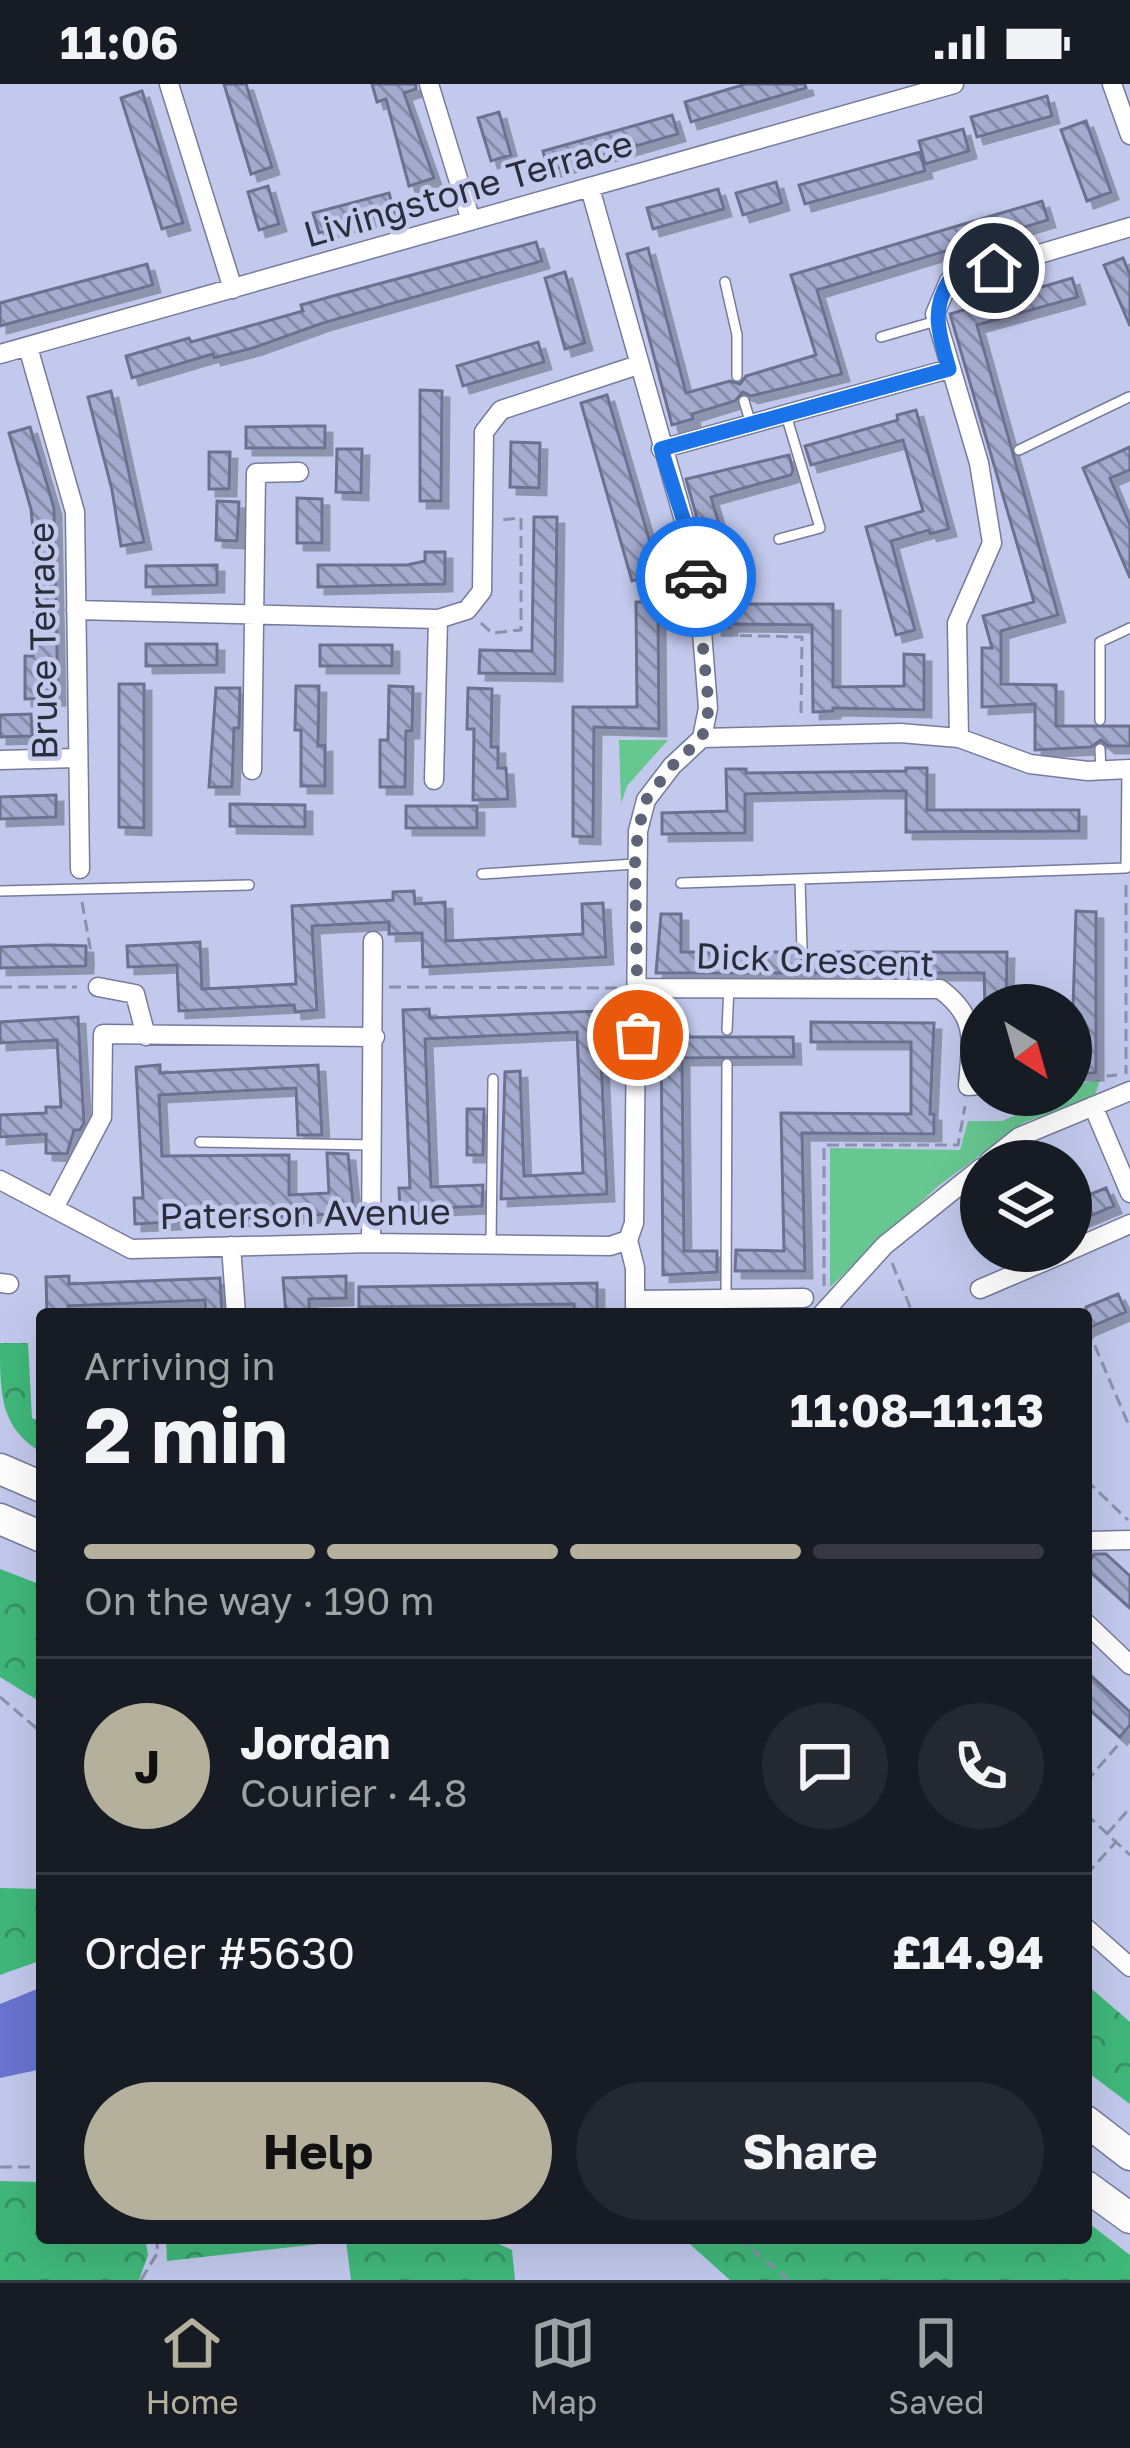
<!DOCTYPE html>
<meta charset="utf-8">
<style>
body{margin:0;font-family:"Golos Text",sans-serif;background:#242831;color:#f1f3f6;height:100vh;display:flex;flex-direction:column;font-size:45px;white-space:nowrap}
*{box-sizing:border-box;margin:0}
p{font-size:39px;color:#9ea1a6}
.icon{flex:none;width:66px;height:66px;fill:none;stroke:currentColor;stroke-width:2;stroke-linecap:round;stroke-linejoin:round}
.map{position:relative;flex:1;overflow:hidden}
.sheet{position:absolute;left:36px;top:1224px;width:1056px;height:936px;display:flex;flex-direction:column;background:#171b24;border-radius:12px;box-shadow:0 12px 48px #0002}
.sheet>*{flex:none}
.needle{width:78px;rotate:143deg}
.controls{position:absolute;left:960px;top:900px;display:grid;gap:24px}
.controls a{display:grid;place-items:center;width:132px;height:132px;border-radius:50%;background:#171b24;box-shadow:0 12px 48px #0002;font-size:60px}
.pin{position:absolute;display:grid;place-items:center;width:102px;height:102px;color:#fff;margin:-51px;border:6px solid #fff;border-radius:50%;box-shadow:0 3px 12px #0007}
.courier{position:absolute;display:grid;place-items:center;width:120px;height:120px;margin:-60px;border:9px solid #1a73e8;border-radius:50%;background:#fff;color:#222;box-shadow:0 3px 15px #0007}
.head em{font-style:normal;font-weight:700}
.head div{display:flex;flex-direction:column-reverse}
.head{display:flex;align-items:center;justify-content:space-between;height:204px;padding:0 48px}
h1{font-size:78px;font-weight:700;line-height:90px}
.bar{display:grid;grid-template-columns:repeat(4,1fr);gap:18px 12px;align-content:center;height:144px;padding:0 48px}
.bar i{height:15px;border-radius:9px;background:#363941}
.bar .current{background:#b4b09b}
.bar p{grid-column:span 4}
.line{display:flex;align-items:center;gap:30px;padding:0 48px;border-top:3px solid #363941}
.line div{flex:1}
.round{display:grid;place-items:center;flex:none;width:126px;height:126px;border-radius:63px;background:#242831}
.action{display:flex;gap:24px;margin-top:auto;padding:24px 48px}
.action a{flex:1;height:138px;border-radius:72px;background:#b4b09b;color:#111;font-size:48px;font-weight:700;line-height:138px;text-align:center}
.action a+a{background:#242831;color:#f1f3f6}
.status{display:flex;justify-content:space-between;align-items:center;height:84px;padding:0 60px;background:#171b24;direction:ltr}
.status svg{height:33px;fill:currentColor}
.dock{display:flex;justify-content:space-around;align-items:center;height:168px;border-top:3px solid #363941;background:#171b24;font-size:33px;color:#9ea1a6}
.dock a{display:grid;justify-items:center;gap:6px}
.dock .current{color:#b4b09b}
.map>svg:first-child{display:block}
</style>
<div class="status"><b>11:06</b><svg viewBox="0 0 49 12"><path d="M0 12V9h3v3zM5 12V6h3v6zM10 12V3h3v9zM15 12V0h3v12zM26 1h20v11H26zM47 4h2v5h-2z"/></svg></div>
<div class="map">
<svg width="1130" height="2196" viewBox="0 0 1130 2196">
<defs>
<pattern id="forest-crowns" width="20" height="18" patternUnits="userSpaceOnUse" patternTransform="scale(3)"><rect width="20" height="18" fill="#40b87a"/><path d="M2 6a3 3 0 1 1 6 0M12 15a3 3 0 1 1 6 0" fill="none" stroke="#369665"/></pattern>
<pattern id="building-back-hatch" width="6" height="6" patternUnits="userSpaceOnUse" patternTransform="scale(3)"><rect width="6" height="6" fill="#a4abce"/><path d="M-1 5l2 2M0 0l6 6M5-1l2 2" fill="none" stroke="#868ca8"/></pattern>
<filter id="shadow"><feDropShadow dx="7" dy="7" stdDeviation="0" flood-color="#0004"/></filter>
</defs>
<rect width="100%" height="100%" fill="#c2c9ed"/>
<path fill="#67c790" d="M619 656H668L627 702 621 720Z
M1100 996 1094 1014 1025 1038 938 1102 830 1203V1064L960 1066 968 1037H1002L1048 1017 1049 1011H1071V1001Z"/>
<path fill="url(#forest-crowns)" d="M0 1259H28L32 1334 42 1338V1369C0 1343 0 1312 0 1259Z
M0 1485 42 1501V1619L0 1593Z
M0 1804 42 1805V1876L0 1891Z
M1086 1900 1130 1938V2020L1086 1987Z
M0 2097 42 2098V2154H145L148 2171 139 2196H0Z
M1086 2137 1130 2171V2196H730L683 2154H1086Z
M166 2154H485L512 2166 515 2196H351L346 2157 167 2177Z"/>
<path fill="#6a74d1" d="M42 1903V1985L0 1994V1920Z"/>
<path fill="url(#building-back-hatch)" stroke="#6c7192" stroke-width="3" filter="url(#shadow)" d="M224 0H246L272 83 251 90Z
M372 0H416V5L404 9 434 94 409 102 386 15 377 18Z
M746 0H805L806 4 691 38 685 18Z
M142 7 183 139 162 145 121 14Z
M1047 12 1052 32 977 53 971 33Z
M499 28 511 71 491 77 478 34Z
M672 31 678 50 548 87 543 67Z
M1086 37 1111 108 1087 117 1061 46Z
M963 45 969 67 925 80 919 57Z
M920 68 925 87 805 120 799 101Z
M776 98 782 119 743 131 736 109Z
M268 102 279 140 259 146 248 108Z
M718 105 724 125 653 145 647 124Z
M389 109 394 128 319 149 313 129Z
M1042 117 1048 136 817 206 842 290 751 312 743 308 735 317 692 330 693 335 672 341 627 170 648 164 686 309 730 297 740 300 746 292 816 271 791 191Z
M536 158 542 177 323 239 253 264 214 274 213 270 132 294 126 272 189 254 191 258 228 248 303 227 301 221 333 212Z
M1123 174 1130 191V242L1104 181Z
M147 180 153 201 0 242V219Z
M565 188 585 259 565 265 545 194Z
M1072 194 1078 213 977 241 1058 531 1001 547V600L1056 601V642H1130V662H1108L1101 656 1091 663 1035 666V620L982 623V564H992L983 532 1034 518 950 230Z
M538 258 544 278 463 302 457 282Z
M420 306 442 307 441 417H420Z
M111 307 144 458 121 462 112 406 88 313Z
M607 311 659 489 632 497 581 319Z
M916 326 949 445 930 450 929 446 891 457 915 546 896 551 866 443 923 427 903 356 811 381 805 362 898 336 897 331Z
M305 342H325V364H246V343Z
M30 343 54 424 58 614 25 615V572H33L36 480 31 425 9 349Z
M511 358 540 359 539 404 510 403Z
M1130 363V386L1110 394 1130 441V494L1083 384Z
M337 365H362L361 409 336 408Z
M209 368H230L229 405H209Z
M789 371 793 386 791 391 711 413 730 477V520H833V603L904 602V570L924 571V626L833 624V627L813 628 812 541 730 540V544H715L711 484 686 395Z
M297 414 322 415V459H297Z
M217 417 239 418 237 457 216 456Z
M534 433H557L555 590 479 589 480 566 532 567Z
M425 468H445V500L318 503V481H407L425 477Z
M217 481V501L146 503V482Z
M636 518H658L659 645 594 643 593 753 573 752V623H637Z
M146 560H217V581L146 582Z
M320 561H392V582H320Z
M119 600H144V744L119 743Z
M296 602H319L318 662 325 661V702H301V646H295Z
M389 602 413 603 412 647H406L405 703H380V656H388Z
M216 604H240L239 644H234L232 703H209Z
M468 604 492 605 491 663H498V684H506L508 715 473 716 474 645H467Z
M31 630 32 652 0 653V631Z
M906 684H927V726H1079V747L906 748V707H874L745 710V749L662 750V729L727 727 726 685H746V689L906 687Z
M56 711V733L0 735V713Z
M230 720 305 721V743L230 742Z
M406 722H477V744H406Z
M414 807 415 820 445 818 446 857 583 850 582 820 603 819 606 873 423 883 422 849 389 850V838L312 842 317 926 295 928 294 921 179 927 177 881 128 883 127 862 200 858 202 905 296 900 292 822 393 816V808Z
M1076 827 1096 828V989H1071Z
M661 830H681V868H794L801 874 810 868H1007L1006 921H985L984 889H656Z
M49 861 86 862V882L0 884V863Z
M429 925 430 934 599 927 607 1110 501 1115 505 988 520 987 524 1092 583 1089 577 948 425 955 431 1103 483 1101 482 1122 400 1126 399 1104H410L403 926Z
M78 933 84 1039 80 1046H74L67 1070 46 1069V1050L0 1053V1031L46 1029V1023H61L57 956 0 959V938Z
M811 938 934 939 930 1030H934V1050L802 1049 805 1187H735L736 1166 784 1167 781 1029 911 1030V958H811Z
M661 944H682V953H793L794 973 682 974 684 1167H717V1188L663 1191Z
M160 981V989L318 981 322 1051H298L296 1004 159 1011 162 1072 289 1071V1111L329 1109 327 1069 348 1070 354 1129 135 1140 134 1114H143L136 983Z
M467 1025H484L483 1071H467Z
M1106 1104 1114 1122 1071 1140V1118Z
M69 1192V1200L220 1194 222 1230H206L205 1216 68 1222 69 1230H47L46 1193Z
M346 1192V1214L309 1215V1230H286L283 1194Z
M597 1199V1230H574V1220L359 1223V1203Z
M1118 1210 1126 1228 1086 1245V1223Z
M1094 1470H1106L1130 1492V1524L1086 1484Z
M1086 1587 1130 1628V1641L1120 1653 1086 1622Z"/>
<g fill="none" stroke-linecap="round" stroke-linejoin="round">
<defs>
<path id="service" d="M725 198 737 251V292
M881 253 936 237
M744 317 751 340
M1019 366 1129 313
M779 455 820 444 786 331
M1100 636V558L1130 544
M1100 665 1101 687
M482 790 635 780
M800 795 802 865
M681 799 1126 784 1127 686
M0 807 249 801
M727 946 729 902
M200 1058 373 1061
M491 1160 493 995
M726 1212 727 980"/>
<path id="minor" d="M169 0 233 205
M429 0 471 137
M1112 0 1130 51
M590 104 687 447 699 509 708 624 702 654 672 682 646 716 638 747 634 1139 628 1156
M28 263 75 428 80 785
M0 270 954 0
M661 365 949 285
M76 526 438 535 467 526 482 507 484 348 501 326 638 281
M702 654 900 649 959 654 1030 680 1088 687 1130 685
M959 654 957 539 992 459 979 379 935 230 949 197 1130 143
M0 676 77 674
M252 686 256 389 299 388
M434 696 438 535
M98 903 135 910 146 952
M639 904 940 905C979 934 971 957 968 1002L981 1001
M1093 1022 1130 1109
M989 1077 1019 1053 1130 1007
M0 1096 131 1165 371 1159 610 1162 628 1156
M54 1124 102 1033 103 950 375 953
M628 1156 635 1184V1230
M371 1159 373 857
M231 1162 236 1230
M1071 1166 1130 1140
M0 1199 9 1200
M980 1205 1069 1167
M637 1216 804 1214
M822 1230 885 1161 981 1084
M1086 1457 1130 1456
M1086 1539 1130 1581
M1086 1844 1130 1883"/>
<path id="trunk" d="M0 1385 42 1403
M0 1435 42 1453
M1086 2037 1130 2071
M1086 2102 1130 2134"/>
</defs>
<use href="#service" stroke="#767b9c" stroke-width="12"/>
<use href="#minor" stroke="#767b9c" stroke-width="21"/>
<use href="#trunk" stroke="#767b9c" stroke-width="33"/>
<path stroke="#8b90ac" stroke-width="3" stroke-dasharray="12 6" stroke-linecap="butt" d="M481 539 492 549 521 546V434L501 436
M722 551 802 553 801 631
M1126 801V990
M82 818 94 885
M0 903H77
M389 903 620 904
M1071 995 1117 991
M892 1179 913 1230
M824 1202V1061H958L965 1022
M1086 1250 1089 1248 1130 1344
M1086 1396 1128 1436
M0 1613 42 1649
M1086 1698 1130 1647
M1086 1730 1130 1771
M1107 1750 1130 1724
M1086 1791 1115 1759
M0 2083H42
M738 2154 789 2196
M141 2196 158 2168 156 2154"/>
<use href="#service" stroke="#fff" stroke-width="9"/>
<use href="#minor" stroke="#fff" stroke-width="18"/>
<use href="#trunk" stroke="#fff" stroke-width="30"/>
</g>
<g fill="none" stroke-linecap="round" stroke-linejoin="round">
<path stroke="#5f6479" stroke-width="12" stroke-dasharray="0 21.6" d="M638 951 635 779 638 747 646 716 672 682 702 654 709 624 696 493"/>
<path stroke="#1a73e8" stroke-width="15" d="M696 493 687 447 661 365 949 285C940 252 930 228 949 197L994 184"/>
</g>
<g text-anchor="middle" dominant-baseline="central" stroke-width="9" stroke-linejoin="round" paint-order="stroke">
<g font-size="36" fill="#2a2d3b" stroke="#c2c9ed">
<text transform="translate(468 104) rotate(-16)">Livingstone Terrace</text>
<text transform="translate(42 557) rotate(-91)">Bruce Terrace</text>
<text transform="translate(815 875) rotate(2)">Dick Crescent</text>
<text transform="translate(305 1129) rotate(-1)">Paterson Avenue</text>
</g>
</g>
</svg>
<div class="controls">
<a><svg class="needle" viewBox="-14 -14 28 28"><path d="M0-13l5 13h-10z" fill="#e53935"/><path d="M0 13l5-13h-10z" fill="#9ea1a6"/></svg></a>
<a><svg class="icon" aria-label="layers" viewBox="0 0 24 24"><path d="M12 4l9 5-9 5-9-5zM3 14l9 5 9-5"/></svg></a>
</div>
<div class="pin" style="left:638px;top:951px;background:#ea580c"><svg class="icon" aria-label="bag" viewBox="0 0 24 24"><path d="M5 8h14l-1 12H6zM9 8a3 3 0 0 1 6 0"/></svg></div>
<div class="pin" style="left:994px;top:184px;background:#1f2937"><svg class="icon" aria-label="home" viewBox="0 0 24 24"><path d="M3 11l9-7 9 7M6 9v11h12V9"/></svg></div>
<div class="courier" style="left:696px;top:493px"><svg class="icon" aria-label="car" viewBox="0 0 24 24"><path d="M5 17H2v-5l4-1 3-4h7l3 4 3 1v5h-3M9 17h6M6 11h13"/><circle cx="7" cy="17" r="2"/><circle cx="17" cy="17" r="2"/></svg></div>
<section class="sheet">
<div class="head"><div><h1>2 min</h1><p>Arriving in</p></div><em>11:08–11:13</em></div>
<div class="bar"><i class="current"></i><i class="current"></i><i class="current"></i><i></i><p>On the way · 190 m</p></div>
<div class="line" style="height:216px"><b class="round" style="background:#b4b09b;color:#111">J</b><div><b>Jordan</b><p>Courier · 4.8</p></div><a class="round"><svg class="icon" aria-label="chat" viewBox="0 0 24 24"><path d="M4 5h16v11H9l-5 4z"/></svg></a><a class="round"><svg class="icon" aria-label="phone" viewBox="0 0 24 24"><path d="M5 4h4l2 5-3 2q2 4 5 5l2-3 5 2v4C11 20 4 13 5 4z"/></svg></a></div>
<div class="line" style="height:156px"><div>Order #5630</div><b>£14.94</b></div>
<div class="action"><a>Help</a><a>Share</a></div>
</section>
</div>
<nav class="dock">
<a class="current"><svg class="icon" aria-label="home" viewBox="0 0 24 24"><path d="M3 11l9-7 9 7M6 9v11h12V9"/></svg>Home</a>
<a><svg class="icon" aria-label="map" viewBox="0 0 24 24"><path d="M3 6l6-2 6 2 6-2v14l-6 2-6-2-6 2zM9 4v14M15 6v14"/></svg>Map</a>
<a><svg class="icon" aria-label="saved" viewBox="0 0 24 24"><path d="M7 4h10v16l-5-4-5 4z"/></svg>Saved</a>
</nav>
